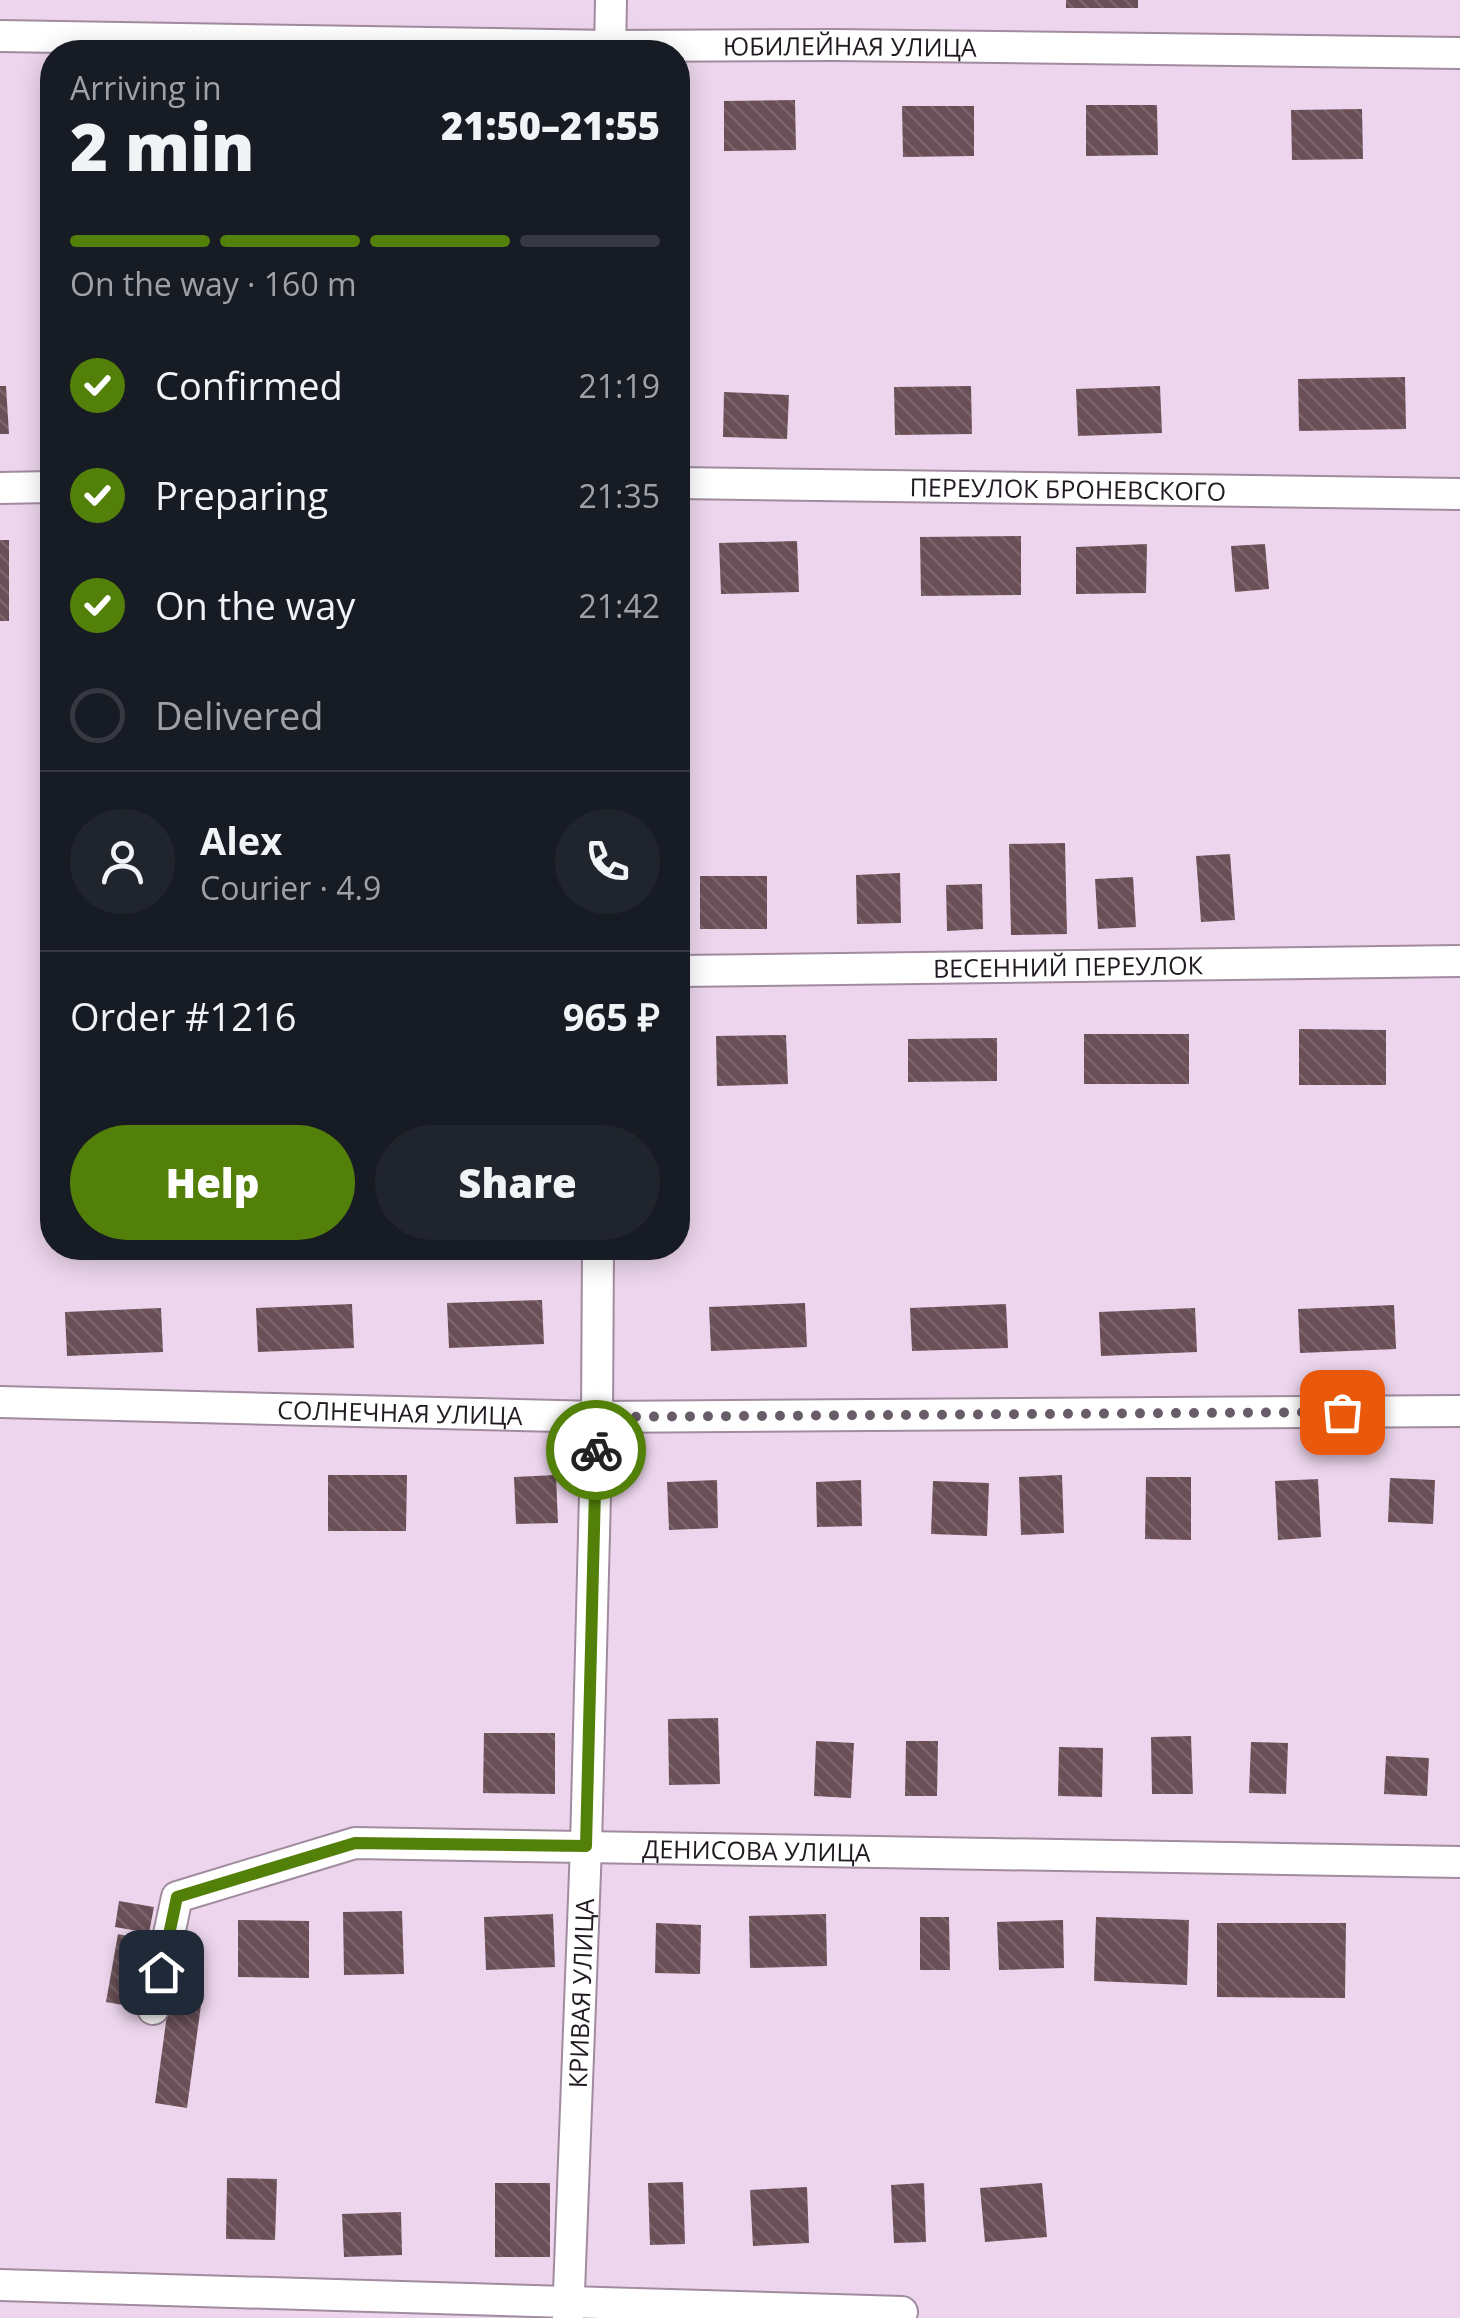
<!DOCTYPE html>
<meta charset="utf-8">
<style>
body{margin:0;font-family:"Open Sans",sans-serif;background:#20242c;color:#f1f3f6;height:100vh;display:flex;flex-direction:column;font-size:38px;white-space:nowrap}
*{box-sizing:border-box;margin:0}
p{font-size:32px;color:#9ea1a6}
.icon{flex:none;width:55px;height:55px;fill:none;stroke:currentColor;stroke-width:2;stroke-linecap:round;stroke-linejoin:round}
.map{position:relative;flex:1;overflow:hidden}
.sheet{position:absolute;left:40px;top:40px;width:650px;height:1220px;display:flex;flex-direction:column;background:#171b24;border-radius:40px;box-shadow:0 5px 25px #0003}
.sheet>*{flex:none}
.pin{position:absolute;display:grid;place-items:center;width:85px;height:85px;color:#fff;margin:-42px;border-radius:20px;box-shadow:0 5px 15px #0006}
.courier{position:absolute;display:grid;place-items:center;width:100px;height:100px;margin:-50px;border:8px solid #538009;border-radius:50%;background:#fff;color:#222;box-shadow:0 2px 12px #0007}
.head em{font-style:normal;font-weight:800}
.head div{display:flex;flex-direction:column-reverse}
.head{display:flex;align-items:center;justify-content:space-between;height:170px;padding:0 30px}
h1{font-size:65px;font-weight:800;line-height:75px}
.bar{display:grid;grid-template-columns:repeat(4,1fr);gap:15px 10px;align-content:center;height:120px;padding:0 30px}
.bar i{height:12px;border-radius:8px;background:#363941}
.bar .on{background:#538009}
.bar p{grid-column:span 4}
.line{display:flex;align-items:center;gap:25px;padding:0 30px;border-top:2px solid #363941}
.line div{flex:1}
.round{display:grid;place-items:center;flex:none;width:105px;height:105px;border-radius:52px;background:#20242c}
ol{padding:0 30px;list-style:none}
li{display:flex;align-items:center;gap:30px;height:110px}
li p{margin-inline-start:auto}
li .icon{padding:10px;border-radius:50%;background:#538009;color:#fff;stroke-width:4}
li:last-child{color:#9ea1a6}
li i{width:55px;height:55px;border:5px solid #363941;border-radius:50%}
.button{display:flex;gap:20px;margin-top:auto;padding:20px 30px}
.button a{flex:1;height:115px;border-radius:60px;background:#538009;color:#fff;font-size:40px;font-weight:800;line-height:115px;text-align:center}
.button a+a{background:#20242c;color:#f1f3f6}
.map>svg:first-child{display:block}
</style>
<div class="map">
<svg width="1460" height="2318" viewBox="0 0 1460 2318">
<defs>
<pattern id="building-back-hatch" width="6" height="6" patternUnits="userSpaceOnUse" patternTransform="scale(2.5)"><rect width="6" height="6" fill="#6a4f57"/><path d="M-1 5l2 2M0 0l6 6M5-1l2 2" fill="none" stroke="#7b646b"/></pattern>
</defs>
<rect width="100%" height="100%" fill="#edd6ed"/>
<path fill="url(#building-back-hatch)" d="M1066 0H1138V8H1066Z
M795 100 796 150 724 151V101Z
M1086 105H1157L1158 155 1086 156Z
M902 106H974V156L903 157Z
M1362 109 1363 159 1292 160 1291 110Z
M1405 377 1406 429 1299 431 1298 379Z
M0 386H6L9 434H0Z
M971 386 972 434 895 435 894 387Z
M1160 386 1162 433 1078 436 1076 389Z
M724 392 789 395 787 439 723 437Z
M1021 536V595L921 596 920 537Z
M0 540H9V621H0Z
M797 541 799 592 721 594 719 543Z
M1147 544 1146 593 1076 594V547Z
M1265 544 1269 589 1235 592 1231 546Z
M1065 843 1067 934 1011 935 1009 844Z
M1230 854 1235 920 1201 922 1196 856Z
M900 873 901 923 857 924 856 875Z
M700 876H767V929H700Z
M1133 877 1136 927 1098 929 1095 879Z
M982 884 983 929 947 931 946 885Z
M1299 1029 1386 1030V1085H1299Z
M1084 1034H1189V1084H1084Z
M786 1035 788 1084 717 1086 716 1036Z
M997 1038V1081L908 1082V1039Z
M542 1300 544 1344 449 1348 447 1303Z
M805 1303 807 1347 711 1351 709 1307Z
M352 1304 354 1348 258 1352 256 1308Z
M1006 1304 1008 1348 912 1351 910 1308Z
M1394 1305 1396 1349 1300 1353 1298 1309Z
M161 1308 163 1352 67 1356 65 1312Z
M1195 1308 1197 1352 1101 1356 1099 1312Z
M328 1475H407L406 1531H328Z
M556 1475 558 1523 516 1524 514 1477Z
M1062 1475 1064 1533 1021 1535 1019 1477Z
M1146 1477H1191V1540L1145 1539Z
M1390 1478 1435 1480 1433 1524 1388 1522Z
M1318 1479 1321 1537 1278 1540 1275 1481Z
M717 1480 718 1528 669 1530 667 1482Z
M861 1480 862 1526 817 1527 816 1482Z
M933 1481 989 1483 987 1536 931 1534Z
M718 1718 720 1784 669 1785 668 1719Z
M484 1733H555V1794L483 1793Z
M1191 1736 1193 1794H1152L1151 1737Z
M816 1741 854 1743 851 1798 814 1796Z
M906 1741H938L937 1796H905Z
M1251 1742 1288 1743 1286 1794 1249 1793Z
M1059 1747 1103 1748 1102 1797 1058 1796Z
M1386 1756 1429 1758 1427 1796 1384 1794Z
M119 1901 154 1907 149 1933 115 1927Z
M402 1911 404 1974 344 1975 343 1912Z
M553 1914 555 1967 486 1970 484 1917Z
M826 1914 827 1966 750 1968 749 1916Z
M920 1917H949L950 1970H920Z
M1096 1917 1189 1920 1187 1985 1094 1981Z
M238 1920 309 1921V1978L238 1977Z
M1063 1920 1064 1968 999 1970 997 1922Z
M656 1923 701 1925 700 1974 655 1973Z
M1217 1923H1346L1345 1998 1217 1997Z
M118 1934 146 1940 134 2007 106 2002Z
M169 2000 201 2005 187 2108 155 2103Z
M227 2178 277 2179 275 2240 226 2239Z
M683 2182 685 2244 650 2245 648 2183Z
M495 2183H550V2257H495Z
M924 2183 926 2242 894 2243 891 2185Z
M1042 2183 1047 2237 985 2242 980 2188Z
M807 2187 809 2243 753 2246 750 2190Z
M401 2212 402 2255 344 2257 342 2214Z"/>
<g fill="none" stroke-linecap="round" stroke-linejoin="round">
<defs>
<g id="minor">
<path id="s1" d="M0 36 610 46 834 45 1460 53"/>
<path d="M610 52 611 0"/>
<path id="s2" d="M678 483 1460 494"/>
<path d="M0 488 52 487"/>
<path id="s3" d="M678 971 1460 961"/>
<path id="s4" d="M0 1402 597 1417 1460 1411"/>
<path id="s5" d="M153 2009 177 1897 355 1843 1460 1862"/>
<path d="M0 2285 902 2312"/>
<path id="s6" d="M568 2318 586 1846 597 1417 598 1248"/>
</g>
</defs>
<use href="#minor" stroke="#a08b9f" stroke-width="34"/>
<path stroke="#989" stroke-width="6" stroke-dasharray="8 5" stroke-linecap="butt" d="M48 835 52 871"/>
<use href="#minor" stroke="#fff" stroke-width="30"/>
</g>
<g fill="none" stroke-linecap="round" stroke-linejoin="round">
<path stroke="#695c69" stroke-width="10" stroke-dasharray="0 18" d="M596 1450 597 1417 1342 1412"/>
<path stroke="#538009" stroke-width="12" d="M161 1972 177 1897 355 1843 586 1846 596 1450"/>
</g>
<g text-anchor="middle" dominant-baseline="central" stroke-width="10" stroke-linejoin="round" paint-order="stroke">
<g font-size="25" fill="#221a22" stroke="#fbe4fa">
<text stroke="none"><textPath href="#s1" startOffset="850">ЮБИЛЕЙНАЯ УЛИЦА</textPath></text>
<text stroke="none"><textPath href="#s2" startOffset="390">ПЕРЕУЛОК БРОНЕВСКОГО</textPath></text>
<text stroke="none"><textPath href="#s3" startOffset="390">ВЕСЕННИЙ ПЕРЕУЛОК</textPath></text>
<text stroke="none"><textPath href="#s4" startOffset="400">СОЛНЕЧНАЯ УЛИЦА</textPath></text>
<text stroke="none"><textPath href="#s5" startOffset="702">ДЕНИСОВА УЛИЦА</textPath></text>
<text stroke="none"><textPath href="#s6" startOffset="325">КРИВАЯ УЛИЦА</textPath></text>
</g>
</g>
</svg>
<div class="pin" style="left:1342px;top:1412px;background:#ea580c"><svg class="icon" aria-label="bag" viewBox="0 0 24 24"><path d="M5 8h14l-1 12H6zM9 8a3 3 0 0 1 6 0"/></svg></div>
<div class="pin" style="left:161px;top:1972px;background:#1f2937"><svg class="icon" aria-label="home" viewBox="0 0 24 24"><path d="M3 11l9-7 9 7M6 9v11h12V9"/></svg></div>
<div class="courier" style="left:596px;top:1450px"><svg class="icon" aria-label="bike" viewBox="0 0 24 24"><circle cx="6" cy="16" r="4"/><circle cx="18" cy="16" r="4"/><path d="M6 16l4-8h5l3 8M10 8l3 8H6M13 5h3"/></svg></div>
<section class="sheet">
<div class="head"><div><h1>2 min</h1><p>Arriving in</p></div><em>21:50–21:55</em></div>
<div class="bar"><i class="on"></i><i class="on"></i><i class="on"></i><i></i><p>On the way · 160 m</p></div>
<ol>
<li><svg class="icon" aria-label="check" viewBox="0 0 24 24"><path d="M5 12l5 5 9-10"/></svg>Confirmed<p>21:19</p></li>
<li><svg class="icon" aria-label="check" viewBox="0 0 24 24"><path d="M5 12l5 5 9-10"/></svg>Preparing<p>21:35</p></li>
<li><svg class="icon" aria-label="check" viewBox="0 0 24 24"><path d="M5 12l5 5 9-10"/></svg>On the way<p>21:42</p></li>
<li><i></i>Delivered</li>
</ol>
<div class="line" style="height:180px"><a class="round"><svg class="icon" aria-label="person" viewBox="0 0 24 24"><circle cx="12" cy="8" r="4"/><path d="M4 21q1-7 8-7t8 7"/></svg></a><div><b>Alex</b><p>Courier · 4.9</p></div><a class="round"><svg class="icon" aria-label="phone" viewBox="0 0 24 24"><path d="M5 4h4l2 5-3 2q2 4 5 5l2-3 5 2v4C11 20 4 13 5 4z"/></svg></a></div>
<div class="line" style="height:130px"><div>Order #1216</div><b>965 ₽</b></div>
<div class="button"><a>Help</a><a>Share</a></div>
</section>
</div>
